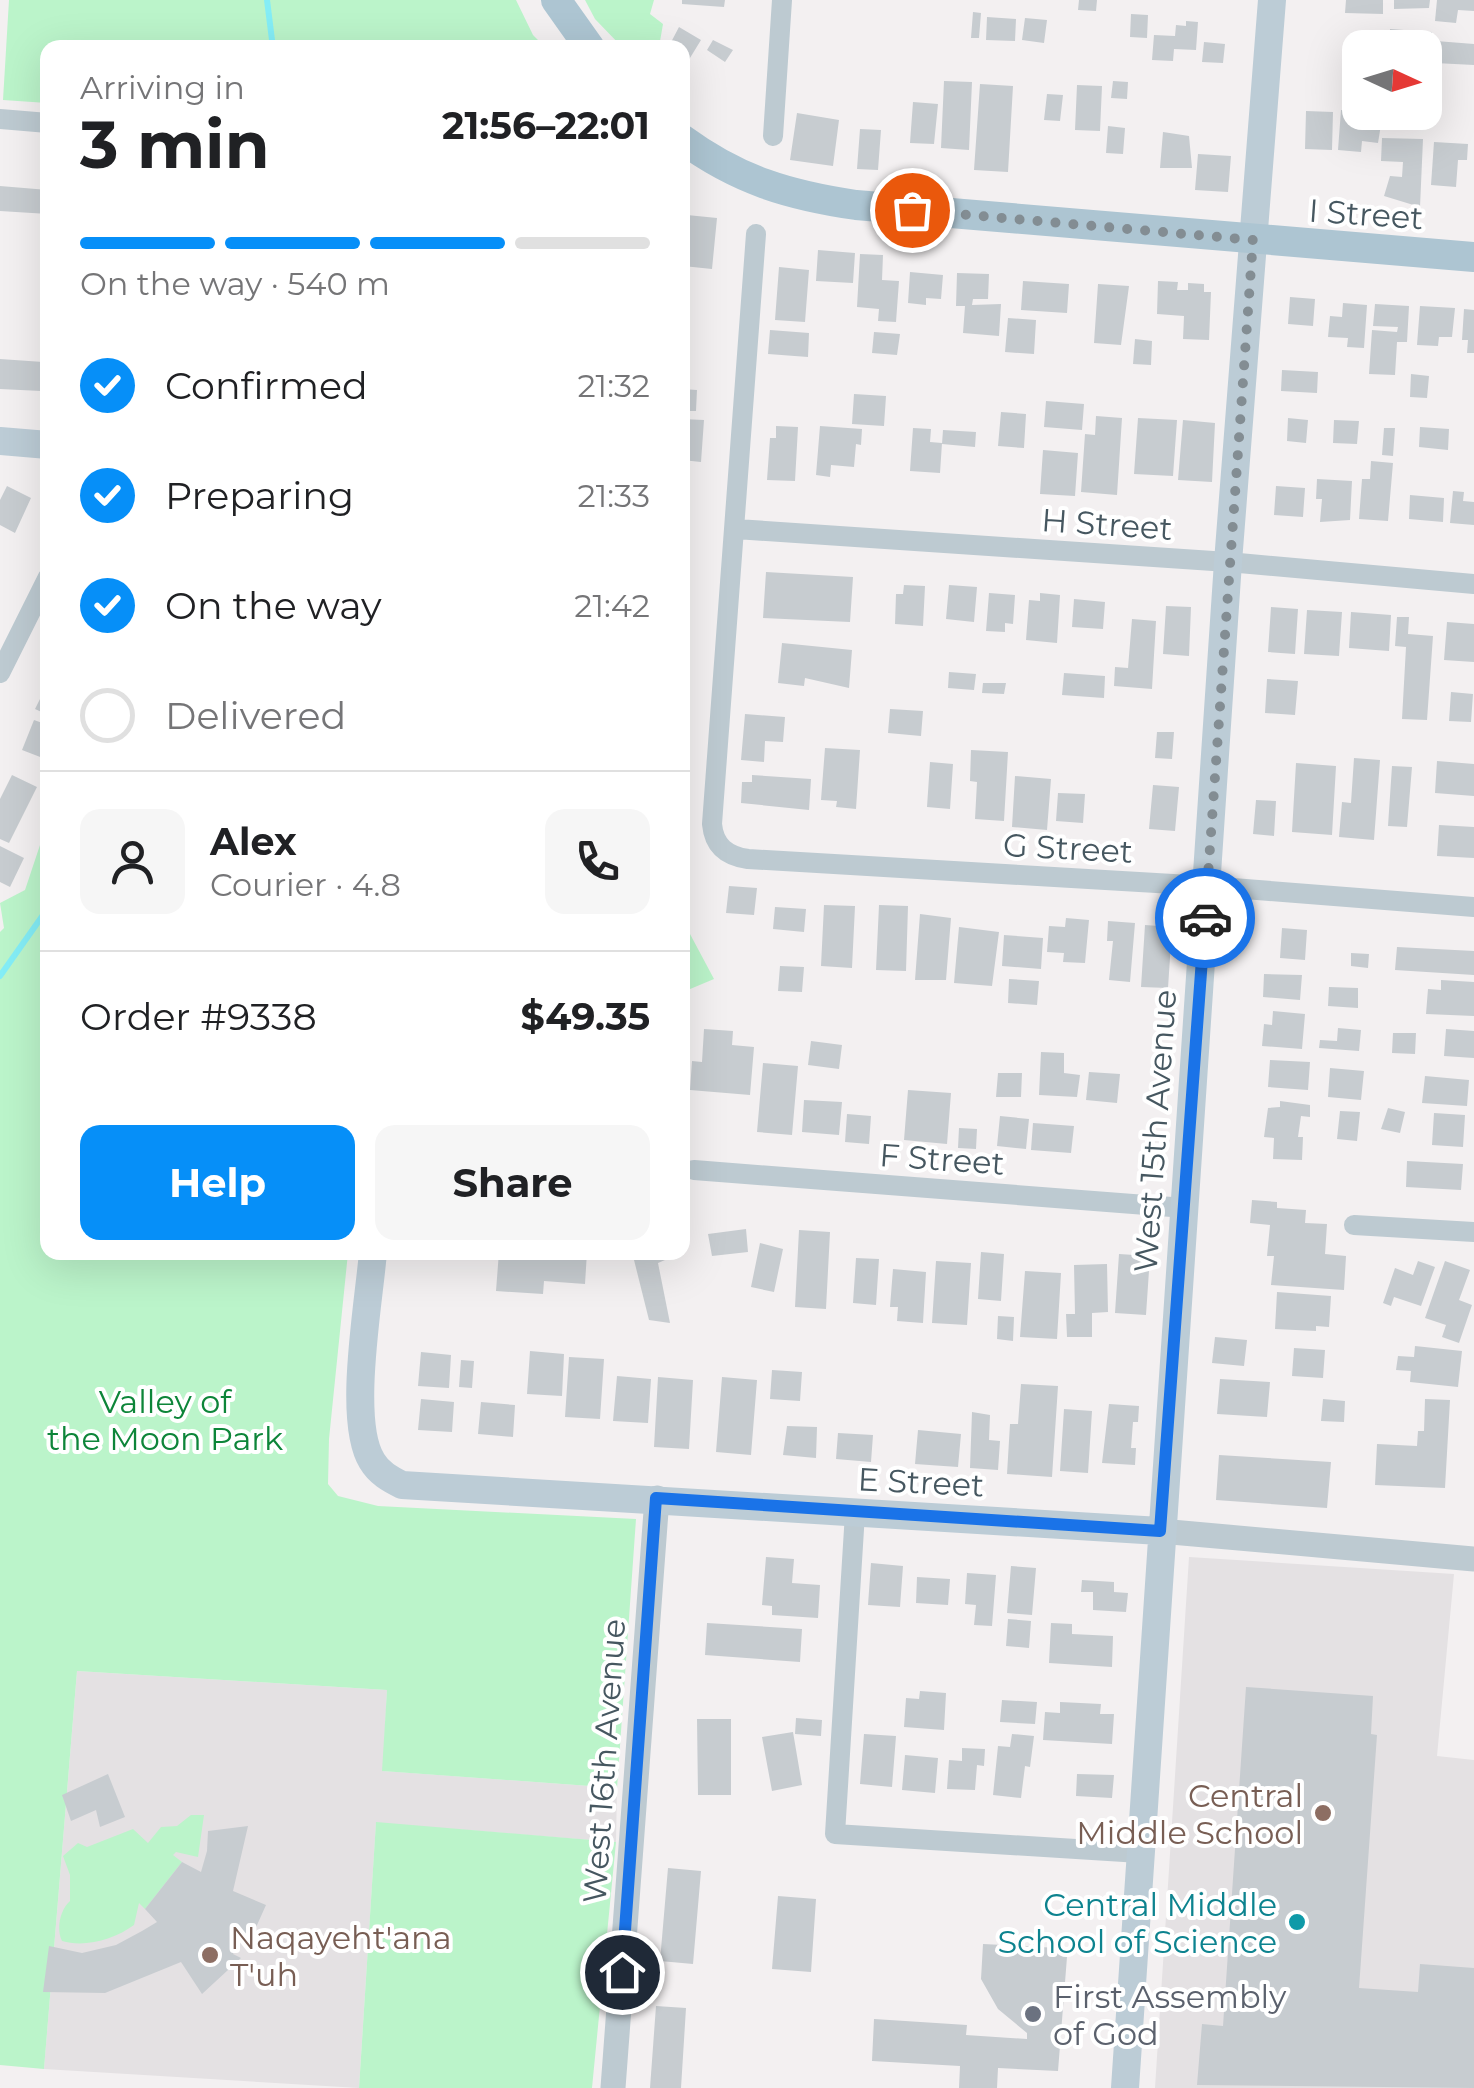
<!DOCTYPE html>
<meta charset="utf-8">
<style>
body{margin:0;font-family:Montserrat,sans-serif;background:#f6f6f6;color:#202124;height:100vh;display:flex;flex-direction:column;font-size:38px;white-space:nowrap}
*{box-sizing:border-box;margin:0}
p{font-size:32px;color:#757577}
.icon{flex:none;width:55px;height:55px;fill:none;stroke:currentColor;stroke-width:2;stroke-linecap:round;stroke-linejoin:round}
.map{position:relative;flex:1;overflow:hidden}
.side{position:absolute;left:40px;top:40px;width:650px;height:1220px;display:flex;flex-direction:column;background:#fff;border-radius:20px;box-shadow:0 10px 40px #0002}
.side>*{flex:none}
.needle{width:65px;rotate:94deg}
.fabs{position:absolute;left:1342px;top:30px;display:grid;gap:20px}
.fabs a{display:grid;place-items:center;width:100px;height:100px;border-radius:20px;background:#fff;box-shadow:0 10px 40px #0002;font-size:50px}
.pin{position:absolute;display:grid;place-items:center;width:85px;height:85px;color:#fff;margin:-42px;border:5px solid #fff;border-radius:50%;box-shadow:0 2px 10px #0007}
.courier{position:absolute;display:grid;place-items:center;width:100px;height:100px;margin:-50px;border:8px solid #1a73e8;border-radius:50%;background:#fff;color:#222;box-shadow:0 2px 12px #0007}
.head em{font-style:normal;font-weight:700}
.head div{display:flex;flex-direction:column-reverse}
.head{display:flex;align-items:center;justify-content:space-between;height:170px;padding:0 40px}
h1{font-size:65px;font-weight:700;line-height:75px}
.bar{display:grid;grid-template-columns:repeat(4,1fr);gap:15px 10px;align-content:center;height:120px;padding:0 40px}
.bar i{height:12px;border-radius:8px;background:#e0e0e0}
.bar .active{background:#068ff8}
.bar p{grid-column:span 4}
.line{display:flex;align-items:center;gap:25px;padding:0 40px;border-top:2px solid #e0e0e0}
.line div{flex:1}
.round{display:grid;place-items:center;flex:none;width:105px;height:105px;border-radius:20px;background:#f6f6f6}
ol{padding:0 40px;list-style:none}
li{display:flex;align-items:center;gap:30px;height:110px}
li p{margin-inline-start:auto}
li .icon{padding:10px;border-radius:50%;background:#068ff8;color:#fff;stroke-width:4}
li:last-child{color:#757577}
li i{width:55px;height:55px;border:5px solid #e0e0e0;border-radius:50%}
.cta{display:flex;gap:20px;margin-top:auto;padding:20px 40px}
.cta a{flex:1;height:115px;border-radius:20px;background:#068ff8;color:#fff;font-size:40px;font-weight:700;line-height:115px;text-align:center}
.cta a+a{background:#f6f6f6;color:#202124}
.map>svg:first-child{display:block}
</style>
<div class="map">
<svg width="1474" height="2088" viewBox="0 0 1474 2088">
<rect width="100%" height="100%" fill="#f3f0f1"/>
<path fill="#e4e1e3" d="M1189 1557 1454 1574 1437 1756 1474 1760V2088H1155Z
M77 1671 387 1690 383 1771 617 1788 616 1842 376 1823 359 2088 44 2069Z"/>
<path fill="#bbf4ca" d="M9 0H516L533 35 545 47 48 48 47 103 3 100Z
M585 0H654L650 14 663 24 659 47H622L595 19Z
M47 824 48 1252 348 1253 329 1439 328 1484 338 1496 378 1506 636 1519 617 1788 382 1771 387 1690 77 1671 44 2069 0 2065V932L4 928 0 903 25 890Z
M682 919 714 979 683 992H682Z
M191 1815H204L198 1857 176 1852 173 1855 182 1862 145 1909 139 1903 134 1925C115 1939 85 1948 62 1941 56 1929 60 1910 70 1901V1875L63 1856 78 1843 87 1847 133 1829 148 1843 161 1827 177 1826Z
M376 1822 616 1842 592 2088H359Z"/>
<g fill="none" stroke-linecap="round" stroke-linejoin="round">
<path stroke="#84edf6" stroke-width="6" d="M267 0 273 48
M0 976 48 908"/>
</g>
<path fill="#c7ccd0" d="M682 0H725L724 7 682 4Z
M1079 0H1097L1096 11 1078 10Z
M1346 0H1383V14L1345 13Z
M1394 0H1430L1429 8 1394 9Z
M1437 0H1474V11L1458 10 1456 23 1435 21Z
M973 12 981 13 979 38H971Z
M1131 14 1148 15 1147 38 1130 37Z
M987 17 1016 19 1015 41 986 40Z
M1025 18 1047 20 1044 43 1022 40Z
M1186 21 1198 22 1196 50 1174 49 1173 61 1152 60 1154 35 1175 36 1176 25 1186 26Z
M679 27 701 40 682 71V48H668Z
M1390 29 1432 32 1430 61H1425V48H1389Z
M713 40 733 50 725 62 707 50Z
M1436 41 1474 44V65L1435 63Z
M1204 42 1225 44 1223 63 1202 62Z
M944 81 972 82 969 150 941 148Z
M1113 81 1128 82 1127 99 1111 98Z
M980 84 1013 86 1008 172 974 170Z
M1077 85 1102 86 1100 131 1075 130Z
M1047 94 1063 95 1060 121 1044 120Z
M913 102 938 104 934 144 910 143Z
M1341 110 1383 112 1378 143 1362 141 1361 152 1338 150Z
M1306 111 1333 112 1332 150 1305 149Z
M1388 112H1410V126L1387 125Z
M797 113 839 120 833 166 790 160Z
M1108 126 1125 128 1123 154 1106 153Z
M860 129 881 130 878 170 857 169Z
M1163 132 1189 136 1192 168H1160Z
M1382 138 1423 139 1420 207 1384 196 1390 176 1402 177 1403 162 1381 161Z
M1434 142 1468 144 1467 160H1458L1456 187 1431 185Z
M1198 154 1231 156 1228 192 1195 190Z
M0 186 48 190V214L0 211Z
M687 215 717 218 712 269 683 266Z
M818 250 855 253 853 283 816 281Z
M860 254 883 255 882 280 899 281 896 322 878 321 879 309 857 307Z
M779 267 809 270 805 322 775 320Z
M910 272 943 275 941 299 926 298V305L908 303Z
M957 273 989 274 988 299H973L972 305 1001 304 999 336 963 333 965 306H956Z
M1023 281 1069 284 1067 313 1021 310Z
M1158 281 1178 282 1177 290H1188V283L1204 284V292H1211L1209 340 1183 339 1184 316 1157 314Z
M1098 284 1129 286 1121 345 1094 343Z
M1290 297 1315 299 1313 326 1288 324Z
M1343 303 1367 305 1364 348 1347 347 1348 338 1328 337 1330 316 1342 317Z
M1375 304 1409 306 1407 342H1397L1395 375 1369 374 1372 330 1397 332 1398 327 1373 326Z
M1420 306 1455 308 1452 337H1439L1438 346 1417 345Z
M1464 309 1474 310V353H1467L1468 340H1462Z
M1008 318 1036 320 1034 354 1005 352Z
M770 330 809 333 808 357 768 354Z
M874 332 900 334 897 355 872 353Z
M1135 339 1152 341 1151 365 1133 364Z
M0 359 43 362 41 391 0 389Z
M1282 370 1318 372 1317 393 1281 391Z
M1411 374 1429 376 1427 398 1410 397Z
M682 389 697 390 696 411H682Z
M854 394 886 396 884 426 852 424Z
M1046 401 1084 404 1082 430 1044 427Z
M1001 412 1026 414 1024 448 998 446Z
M1096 416 1122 418 1117 495 1081 492 1085 434 1095 435Z
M1138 418 1177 420 1173 476 1134 474Z
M1288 418 1308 420 1306 443 1287 441Z
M682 419 704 420 701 462 682 460Z
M1183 420 1215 423 1212 482 1178 480Z
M1334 420 1359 421 1357 444 1333 443Z
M776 426 798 427 795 481 767 480 770 438H776Z
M820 426 862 429 861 445 856 444 854 467 831 465 830 477 816 475Z
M1420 427 1449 429 1448 450 1419 447Z
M913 428 931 429 930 442 942 443 940 473 910 471Z
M1384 428H1395L1393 456 1382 455Z
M943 430 976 432 975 447 942 444Z
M1043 450 1078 453 1075 496 1040 494Z
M1371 461 1393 463 1388 521 1359 519 1362 479H1370Z
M1317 479 1352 481 1350 520 1320 522 1322 499H1316Z
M7 486 31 498 15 533 0 525V500Z
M1276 486 1305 488 1303 517 1274 515Z
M1453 491 1464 492 1463 501 1474 502V525L1450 523Z
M1410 495 1444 498 1443 522 1409 519Z
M766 572 853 577 850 622 763 618Z
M904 585 925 586 923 626 895 624 896 594H903Z
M949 585 977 587 974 622 946 619Z
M989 593 1015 595 1013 624 1005 623V632L986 631Z
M1040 593 1060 595 1057 643 1026 640 1029 600 1040 601Z
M1074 599 1105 602 1103 629 1072 627Z
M1166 606 1191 607 1189 656 1163 654Z
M1271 607 1298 609 1295 654 1268 652Z
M1307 610 1342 612 1339 656 1304 654Z
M1351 612 1391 615 1389 651 1349 648Z
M1397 617H1409L1408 634 1433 636 1427 720 1402 719 1406 647 1395 646Z
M1132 619 1156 621 1152 689 1114 686 1115 667 1128 668Z
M1447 622 1474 624V662L1444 660Z
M782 643 852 650 849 688 805 678 804 686 778 683Z
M949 672 976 674 974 690 948 688Z
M1064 673 1105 676 1104 698 1062 695Z
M1267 679 1298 681 1295 715 1265 713Z
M48 683V715L35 709Z
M983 683H1006L1004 694 982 693Z
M1451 692 1473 694 1471 722 1449 721Z
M890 709 923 711 921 736 888 733Z
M745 714 785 717 783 742 765 741 764 762 741 760Z
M34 720 48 725V760L22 750Z
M1157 732H1174L1172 759 1155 758Z
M825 748 860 750 856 809 836 807 837 801 821 800Z
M971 750 1008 752 1004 821 975 819 977 782 970 781Z
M1354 758 1380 760 1374 840 1339 837 1342 802 1351 803Z
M1437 761 1474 764V796L1435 793Z
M930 762 953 764 950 809 927 807Z
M1296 763 1336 766 1332 835 1292 832Z
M1392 766 1412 767 1407 827 1388 826Z
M12 775 37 787 9 843 0 839V799Z
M752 775 811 779 809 810 741 803 742 782H752Z
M1015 776 1051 779 1047 830 1012 827Z
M1153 785 1179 787 1175 831 1149 829Z
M1058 793 1085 794 1083 823 1056 821Z
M1256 800 1276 801 1274 836 1253 834Z
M1439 825 1474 827V858L1437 856Z
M0 846 24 858 10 887 0 882Z
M729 886 757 888 754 915 726 913Z
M824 905 855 906 852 968 821 966Z
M879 905 908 906 906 971 876 970Z
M775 907 806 909 804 932 773 929Z
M920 914 951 918 946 980H915Z
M1066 918 1089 920 1085 963 1063 962 1064 953 1047 952 1049 926 1065 927Z
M1108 921 1135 923 1130 982 1109 980 1113 941H1107Z
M1145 925 1172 927 1168 988 1141 987Z
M959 927 999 932 992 986 954 983Z
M1282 928 1307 930 1305 960 1280 958Z
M1004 935 1043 938 1041 969 1002 966Z
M1397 947 1474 951V975L1395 970Z
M1351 953 1369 954 1368 968 1351 966Z
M780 966 804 967 802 992 778 991Z
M1264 974 1302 975 1300 1000 1263 997Z
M1009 979 1039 981 1037 1005 1008 1003Z
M1441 980 1474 982V1016L1426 1014 1428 989 1441 990Z
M1329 987 1358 988V1008L1328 1006Z
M1273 1011 1305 1014 1302 1049 1262 1046 1264 1024 1272 1025Z
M1338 1028 1361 1030 1359 1051 1319 1048 1320 1040 1337 1041Z
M704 1029 733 1031 732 1045 754 1047 750 1095 690 1090 692 1061 702 1062Z
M1446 1029 1474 1031V1058L1444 1056Z
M1393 1033H1416L1415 1054 1392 1053Z
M811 1041 842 1045 839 1069 808 1065Z
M1041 1052 1064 1053V1073L1080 1075 1077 1097 1039 1095Z
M1270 1060 1310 1062 1308 1090 1268 1087Z
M763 1063 798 1066 792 1135 757 1132Z
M1330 1068 1364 1071 1361 1100 1328 1097Z
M1089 1072 1120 1074 1117 1103 1086 1100Z
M998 1073H1022L1021 1097H996Z
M1425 1076 1469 1080 1467 1106 1422 1103Z
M908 1090 951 1093 947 1144 904 1140Z
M804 1100 842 1102 839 1135 802 1132Z
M1280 1101 1310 1105V1117L1301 1116 1298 1137H1303L1302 1160 1273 1159 1274 1138 1264 1137 1268 1108 1280 1107Z
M1388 1108 1405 1112 1400 1133 1381 1129Z
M1340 1111 1360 1112 1357 1141 1337 1139Z
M1434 1113 1465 1115 1463 1147 1432 1145Z
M847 1114 871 1116 869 1144 845 1142Z
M1000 1116 1029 1119 1026 1149 997 1146Z
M1033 1123 1074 1126 1071 1153 1031 1150Z
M959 1128 977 1129 976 1149 958 1148Z
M1407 1161 1463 1164 1461 1190 1406 1187Z
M1252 1200 1277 1202V1208L1306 1210 1305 1223 1327 1224 1325 1254 1346 1256 1344 1290 1271 1285 1274 1256H1267L1270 1225 1250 1223Z
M746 1229 748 1252 712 1256 708 1234Z
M799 1230 830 1232 826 1309 795 1307Z
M760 1243 783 1249 774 1292 751 1287Z
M499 1252H587L585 1284 544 1281 543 1294 496 1291Z
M632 1252H664L665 1260 658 1263 670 1323 649 1320Z
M981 1252 1004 1254 1001 1301 978 1299Z
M1119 1254 1150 1256 1146 1315 1115 1313Z
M856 1258 879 1259 876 1305 853 1303Z
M936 1261 971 1263 967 1325 932 1323Z
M1418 1261 1435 1267 1421 1306 1394 1297 1391 1306 1383 1303 1395 1268 1413 1275Z
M1445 1261 1470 1270 1459 1300 1472 1305 1459 1343 1442 1337 1446 1325 1425 1318Z
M1107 1264 1108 1312 1092 1313V1337H1067L1066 1314H1075L1074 1265Z
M893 1269 926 1272 923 1323 897 1321 898 1307H890Z
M1025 1271 1061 1273 1057 1339 1020 1337Z
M1277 1292 1331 1296 1329 1327 1316 1326V1331L1275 1329Z
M998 1316 1014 1317 1013 1341 997 1339Z
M1215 1337 1247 1340 1244 1366 1212 1363Z
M1415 1346 1462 1351 1458 1387 1410 1382 1411 1371 1396 1370 1398 1356 1414 1357Z
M1294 1348 1325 1350 1323 1378 1292 1376Z
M530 1351 564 1354 562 1396 527 1394Z
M421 1352 451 1355 449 1388 418 1386Z
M569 1357 604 1359 600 1419 565 1417Z
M461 1360 474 1361 472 1388 459 1387Z
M772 1370 802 1372 800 1401 770 1399Z
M617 1376 651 1379 648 1423 613 1421Z
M658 1377 693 1380 689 1449 654 1447Z
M722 1377 757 1380 751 1455 716 1452Z
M1220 1379 1270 1382 1267 1417 1217 1414Z
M1021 1384 1058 1386 1052 1477 1007 1474 1010 1424H1018Z
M421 1399 454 1402 452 1432 418 1430Z
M1323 1399 1345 1401 1344 1422 1321 1421Z
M1425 1399 1450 1400 1445 1488 1375 1485 1377 1444 1417 1446 1418 1431H1424Z
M481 1402 515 1405 513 1437 478 1434Z
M1109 1404 1139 1406 1138 1422H1133L1131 1448H1136L1135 1465 1102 1463Z
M1064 1409 1092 1411 1088 1473 1060 1471Z
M972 1412 990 1415 989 1440 1000 1441 998 1470 970 1468Z
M787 1426 817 1427 816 1458 783 1455Z
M918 1430 961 1434 958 1467 915 1464Z
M838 1433 873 1435 871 1462 836 1459Z
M1219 1455 1331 1462 1327 1508 1216 1500Z
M766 1557 794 1559 792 1583 820 1585 818 1618 772 1615V1606L762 1605Z
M871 1563 903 1566 900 1607 868 1605Z
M1011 1566 1036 1568 1032 1615 1007 1613Z
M967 1573 996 1575 992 1626 974 1625 976 1605 965 1604Z
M917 1577 950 1579 948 1605 916 1603Z
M1082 1580 1114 1582V1592L1128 1593 1126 1612 1093 1610V1592H1081Z
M1008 1619 1031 1621 1029 1648 1006 1646Z
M707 1623 802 1629 800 1662 705 1655Z
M1051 1623 1072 1624V1634L1113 1636 1112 1667 1049 1663Z
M1246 1687 1373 1696 1371 1734 1377 1735 1359 1988 1418 1992 1420 1964 1474 1968V2088L1197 2085 1202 2024 1223 2026Z
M920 1691 946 1693 944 1730 904 1727 906 1698 919 1699Z
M1002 1700 1037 1702 1035 1724 1000 1722Z
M1060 1702 1101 1704 1100 1714H1114L1112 1744 1043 1740 1045 1712 1060 1713Z
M796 1718 822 1720 821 1736 795 1734Z
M697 1719H731V1795H698Z
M793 1732 802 1785 772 1791 762 1737Z
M864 1734 896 1736 892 1787 860 1784Z
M1012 1734 1034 1736 1030 1767 1025 1766 1021 1798 993 1795 998 1746 1010 1747Z
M962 1748 985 1749 984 1766 977 1765 975 1790 947 1789 949 1760 962 1761Z
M905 1755 938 1758 935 1793 902 1790Z
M108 1774 125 1817 100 1827 96 1810 71 1821 62 1795Z
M1077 1774 1114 1775 1112 1798 1076 1796Z
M248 1826 233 1891 266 1905 248 1945 240 1938 233 1954 241 1958 202 1994 181 1962 105 1993 43 1992 49 1946 82 1953 116 1945 142 1931 157 1922 145 1909 182 1862 201 1872 207 1851 208 1831Z
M668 1868 701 1871 693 1964 660 1961Z
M778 1896 816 1899 811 1972 772 1969Z
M983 1944 1059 1948 1067 1957 1058 2071 998 2068 997 2088H959L960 2066 872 2061 874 2019 967 2025 966 2035 1027 2039V2033L998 2009 981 1979Z
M656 2006 686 2008 681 2088H650Z"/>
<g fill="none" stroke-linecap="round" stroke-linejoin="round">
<path stroke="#bdcad1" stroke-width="20" d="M0 119 48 123
M773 136 782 0
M756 234 712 824C714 846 727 856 748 859L1207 886 1474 907
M736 529 1228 562 1474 584
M0 673 48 577
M694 1170 1185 1208
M1354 1225 1474 1232
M855 1513 835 1834 1140 1853"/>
<path stroke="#bdcad1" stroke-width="25" d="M1160 1531 1474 1559
M613 2088 657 1498"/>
<path stroke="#bcccd6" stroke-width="28" d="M0 441 48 445
M373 1252C369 1302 347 1421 372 1461 379 1473 390 1479 402 1485L1160 1531
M1125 2088 1228 562 1272 0"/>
<path stroke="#adc5d2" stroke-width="30" d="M556 0 590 48
M682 139C738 180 788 195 856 205L1474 257"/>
</g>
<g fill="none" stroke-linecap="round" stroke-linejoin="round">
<path stroke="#838d93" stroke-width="10" stroke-dasharray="0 18" d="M912 210 1253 240 1205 918"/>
<path stroke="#1a73e8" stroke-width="12" d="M622 1972 656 1498 1160 1531 1205 918"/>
</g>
<g fill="#8d6e63" stroke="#fff" stroke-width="4">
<circle cx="1323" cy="1813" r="10"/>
<circle cx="210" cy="1955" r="10"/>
</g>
<circle fill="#0f9aa8" stroke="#fff" stroke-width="4" cx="1297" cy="1922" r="10"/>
<circle fill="#6b7280" stroke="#fff" stroke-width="4" cx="1033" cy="2014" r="10"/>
<g text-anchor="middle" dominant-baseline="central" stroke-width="8" stroke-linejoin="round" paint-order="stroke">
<g font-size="32" fill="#465760" stroke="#fff">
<text transform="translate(1366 214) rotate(4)">I Street</text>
<text transform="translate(1107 524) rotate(4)">H Street</text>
<text transform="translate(1068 848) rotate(3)">G Street</text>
<text transform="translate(1155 1131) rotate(-86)">West 15th Avenue</text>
<text transform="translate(942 1159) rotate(4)">F Street</text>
<text transform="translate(921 1482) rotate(3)">E Street</text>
<text transform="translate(604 1761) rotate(-86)">West 16th Avenue</text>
</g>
<g font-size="32" fill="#0d8539" stroke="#fff">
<text x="165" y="1401">Valley of<tspan x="165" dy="37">the Moon Park</tspan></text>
</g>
<g font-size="32" fill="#785e54" stroke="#fff" text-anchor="end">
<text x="1303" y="1795">Central<tspan x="1303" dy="37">Middle School</tspan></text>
<text x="230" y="1937" text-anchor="start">Naqayeht'ana<tspan x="230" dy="37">T'uh</tspan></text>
</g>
<g font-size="32" fill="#0d838f" stroke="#fff" text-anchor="end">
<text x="1277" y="1904">Central Middle<tspan x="1277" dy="37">School of Science</tspan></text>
</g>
<g font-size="32" fill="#5b616d" stroke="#fff" text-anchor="start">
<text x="1053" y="1996">First Assembly<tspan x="1053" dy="37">of God</tspan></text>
</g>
</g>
</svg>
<div class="fabs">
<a><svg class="needle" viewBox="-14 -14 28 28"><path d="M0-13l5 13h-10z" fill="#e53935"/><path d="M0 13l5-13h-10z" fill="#757577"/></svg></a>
</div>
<div class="pin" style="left:912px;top:210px;background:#ea580c"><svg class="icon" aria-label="bag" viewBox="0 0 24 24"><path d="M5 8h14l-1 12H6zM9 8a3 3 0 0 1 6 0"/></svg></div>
<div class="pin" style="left:622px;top:1972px;background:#1f2937"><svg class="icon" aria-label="home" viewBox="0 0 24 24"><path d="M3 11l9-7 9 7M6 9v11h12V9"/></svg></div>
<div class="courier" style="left:1205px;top:918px"><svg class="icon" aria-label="car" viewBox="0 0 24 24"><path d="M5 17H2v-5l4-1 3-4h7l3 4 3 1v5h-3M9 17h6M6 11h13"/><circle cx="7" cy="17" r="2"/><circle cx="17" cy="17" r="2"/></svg></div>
<section class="side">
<div class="head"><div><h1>3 min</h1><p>Arriving in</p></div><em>21:56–22:01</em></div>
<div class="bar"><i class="active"></i><i class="active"></i><i class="active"></i><i></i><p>On the way · 540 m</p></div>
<ol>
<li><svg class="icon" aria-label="check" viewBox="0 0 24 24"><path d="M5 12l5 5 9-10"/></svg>Confirmed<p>21:32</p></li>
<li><svg class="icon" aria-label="check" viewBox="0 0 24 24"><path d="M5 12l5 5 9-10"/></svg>Preparing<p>21:33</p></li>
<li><svg class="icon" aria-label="check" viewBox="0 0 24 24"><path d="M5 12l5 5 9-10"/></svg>On the way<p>21:42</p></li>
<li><i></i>Delivered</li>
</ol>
<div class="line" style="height:180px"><a class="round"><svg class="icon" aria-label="person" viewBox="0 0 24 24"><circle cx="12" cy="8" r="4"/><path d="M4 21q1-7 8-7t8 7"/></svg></a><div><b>Alex</b><p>Courier · 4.8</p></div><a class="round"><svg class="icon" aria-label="phone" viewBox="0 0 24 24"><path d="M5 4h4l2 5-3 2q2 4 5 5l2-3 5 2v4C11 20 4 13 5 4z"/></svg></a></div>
<div class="line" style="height:130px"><div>Order #9338</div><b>$49.35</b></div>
<div class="cta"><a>Help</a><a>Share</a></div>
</section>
</div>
